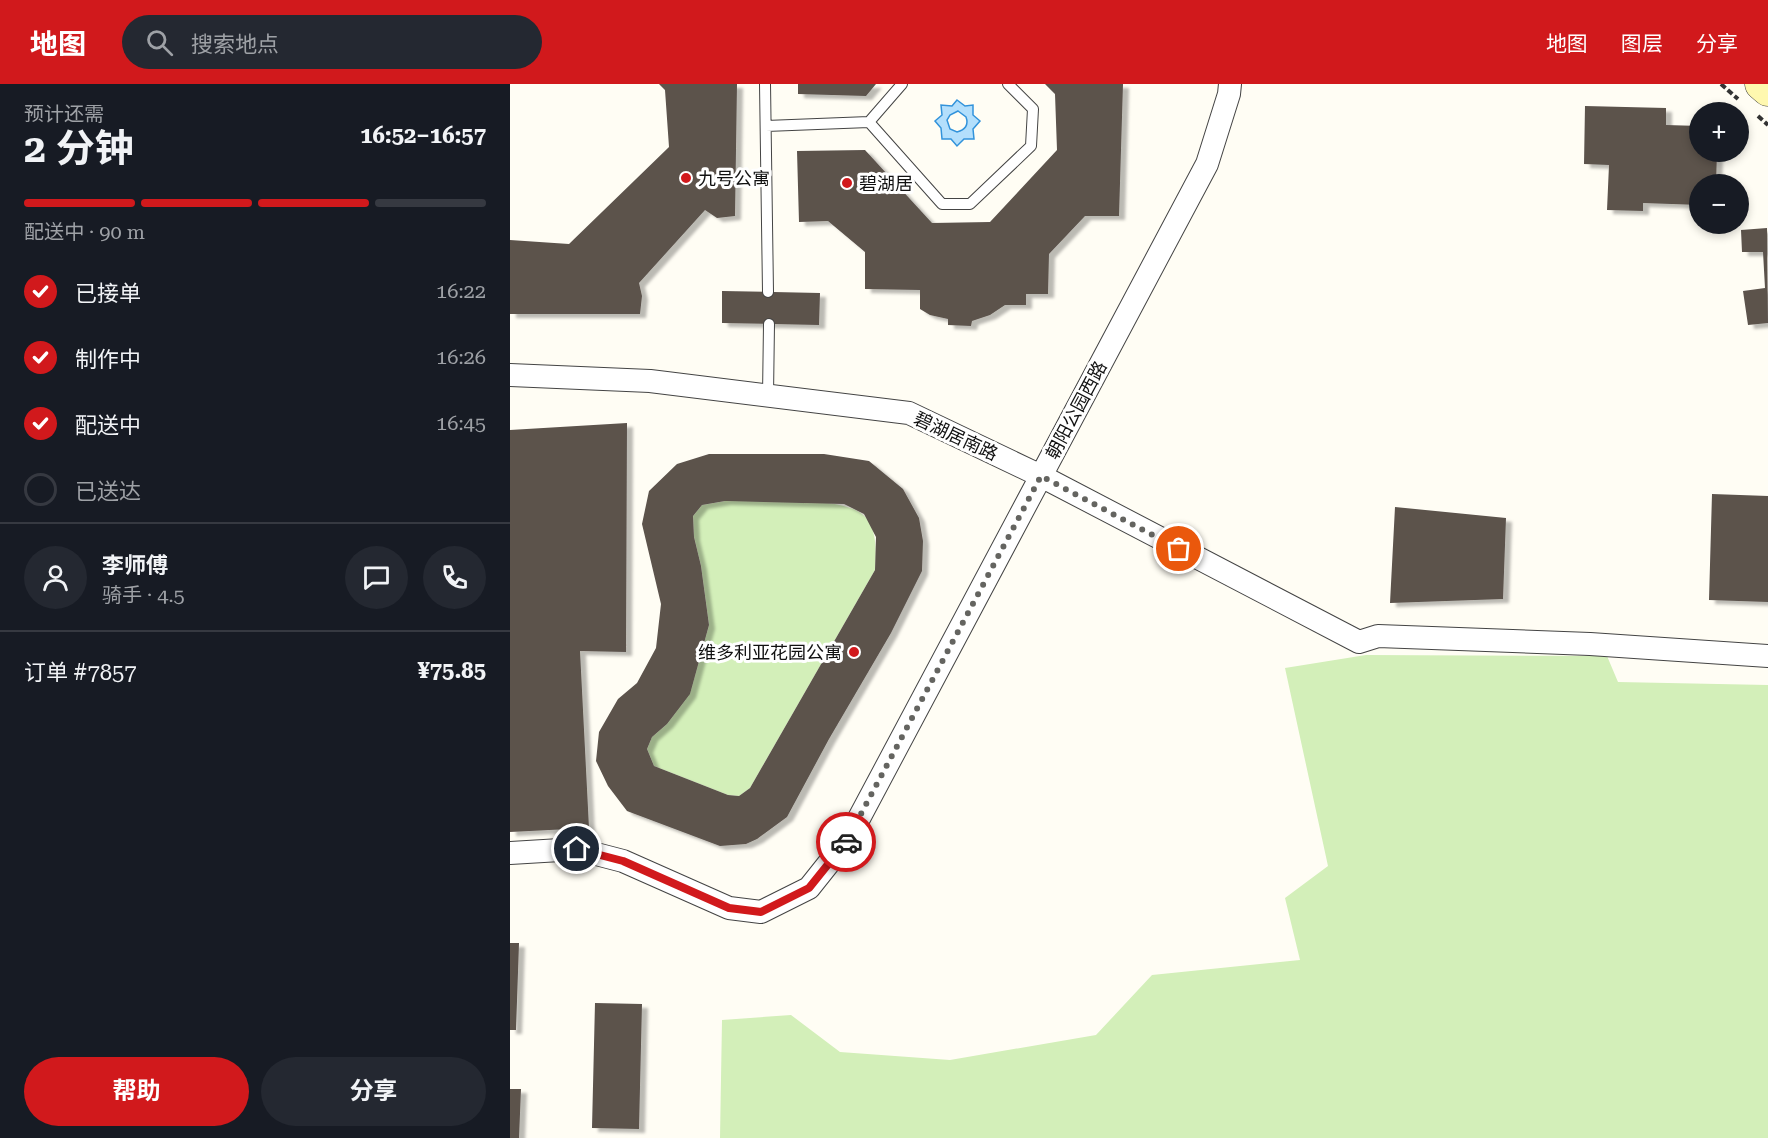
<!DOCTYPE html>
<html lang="zh">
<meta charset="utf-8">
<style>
body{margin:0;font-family:"Roboto Serif","Noto Sans SC",serif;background:#242831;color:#f1f3f6;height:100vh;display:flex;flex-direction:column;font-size:22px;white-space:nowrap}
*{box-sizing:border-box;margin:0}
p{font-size:20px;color:#9ea1a6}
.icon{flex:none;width:33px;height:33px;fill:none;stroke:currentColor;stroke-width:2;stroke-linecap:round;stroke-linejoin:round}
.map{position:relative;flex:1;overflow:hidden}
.drawer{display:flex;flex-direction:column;background:#171b24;width:510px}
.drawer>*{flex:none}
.buttons{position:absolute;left:1179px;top:18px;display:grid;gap:12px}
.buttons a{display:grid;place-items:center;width:60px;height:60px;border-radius:50%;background:#171b24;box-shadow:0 3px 9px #0003;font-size:30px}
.pin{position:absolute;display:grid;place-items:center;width:51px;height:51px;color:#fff;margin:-26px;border:3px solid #fff;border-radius:50%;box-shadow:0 2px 6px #0007}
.courier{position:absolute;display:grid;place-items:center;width:60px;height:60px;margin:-30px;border:4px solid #d1191c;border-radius:50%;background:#fff;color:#222;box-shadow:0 2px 8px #0007}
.summary em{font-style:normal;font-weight:700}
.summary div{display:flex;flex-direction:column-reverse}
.summary{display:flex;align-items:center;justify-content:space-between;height:102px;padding:0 24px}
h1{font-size:39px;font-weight:700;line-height:45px}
.bar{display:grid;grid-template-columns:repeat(4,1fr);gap:9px 6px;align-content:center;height:72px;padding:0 24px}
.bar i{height:8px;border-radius:4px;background:#363941}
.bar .active{background:#d1191c}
.bar p{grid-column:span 4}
.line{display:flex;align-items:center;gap:15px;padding:0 24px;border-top:2px solid #363941}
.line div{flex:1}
.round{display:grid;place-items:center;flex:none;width:63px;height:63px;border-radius:32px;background:#242831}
ol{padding:0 24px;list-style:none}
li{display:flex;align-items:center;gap:18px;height:66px}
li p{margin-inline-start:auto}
li .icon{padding:6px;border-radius:50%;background:#d1191c;color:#fff;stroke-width:4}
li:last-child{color:#9ea1a6}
li i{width:33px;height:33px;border:3px solid #363941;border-radius:50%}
.cta{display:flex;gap:12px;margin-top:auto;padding:12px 24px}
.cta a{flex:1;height:69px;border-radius:36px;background:#d1191c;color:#fff;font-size:24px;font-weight:700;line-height:69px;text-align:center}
.cta a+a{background:#242831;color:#f1f3f6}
header{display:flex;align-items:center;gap:36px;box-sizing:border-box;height:84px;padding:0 30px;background:#d1191c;color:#fff}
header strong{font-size:28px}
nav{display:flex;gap:33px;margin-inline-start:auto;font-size:21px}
.search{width:420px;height:54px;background:#242831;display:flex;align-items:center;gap:15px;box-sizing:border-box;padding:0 21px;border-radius:33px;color:#9ea1a6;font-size:22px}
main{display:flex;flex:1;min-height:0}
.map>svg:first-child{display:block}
</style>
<header>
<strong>地图</strong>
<div class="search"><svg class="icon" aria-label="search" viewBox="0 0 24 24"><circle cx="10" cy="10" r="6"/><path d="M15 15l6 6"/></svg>搜索地点</div>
<nav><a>地图</a><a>图层</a><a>分享</a></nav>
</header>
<main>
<section class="drawer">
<div class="summary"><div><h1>2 分钟</h1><p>预计还需</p></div><em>16:52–16:57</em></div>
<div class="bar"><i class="active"></i><i class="active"></i><i class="active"></i><i></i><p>配送中 · 90 m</p></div>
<ol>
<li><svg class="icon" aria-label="check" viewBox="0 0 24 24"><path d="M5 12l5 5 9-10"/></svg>已接单<p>16:22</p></li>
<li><svg class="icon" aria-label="check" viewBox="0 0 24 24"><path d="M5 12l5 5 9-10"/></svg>制作中<p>16:26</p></li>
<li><svg class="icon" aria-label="check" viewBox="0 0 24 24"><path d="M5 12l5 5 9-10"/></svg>配送中<p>16:45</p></li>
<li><i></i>已送达</li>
</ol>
<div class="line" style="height:108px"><a class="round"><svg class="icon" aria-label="person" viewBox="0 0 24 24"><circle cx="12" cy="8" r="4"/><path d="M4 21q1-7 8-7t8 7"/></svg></a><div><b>李师傅</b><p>骑手 · 4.5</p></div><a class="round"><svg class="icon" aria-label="chat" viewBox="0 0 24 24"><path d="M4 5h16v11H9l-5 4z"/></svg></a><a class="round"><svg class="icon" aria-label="phone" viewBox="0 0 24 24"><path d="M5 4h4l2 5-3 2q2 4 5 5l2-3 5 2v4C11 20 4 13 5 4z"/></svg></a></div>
<div class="line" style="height:78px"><div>订单 #7857</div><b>¥75.85</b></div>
<div class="cta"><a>帮助</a><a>分享</a></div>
</section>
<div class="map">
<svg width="1258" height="1054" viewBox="0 0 1258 1054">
<defs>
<filter id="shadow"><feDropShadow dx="6" dy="4" stdDeviation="1.5" flood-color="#0004"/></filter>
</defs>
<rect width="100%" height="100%" fill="#fffdf4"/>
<path fill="#d3efb9" d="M215 417C246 417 330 412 352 430 368 442 366 468 365 486L240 704 229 712 218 711 144 682 137 665 142 653 157 640 180 609 199 541 191 482 184 453 183 432 192 421Z
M856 571 1097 572 1108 598 1258 601V1054H210L212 936 281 931 330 968 440 976 586 951 642 891 790 876 775 814 818 782 775 584Z"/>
<path fill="#b3dffc" stroke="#3293db" stroke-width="1.5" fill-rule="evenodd" d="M447 16 455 22 463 21V31L470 37 463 45 464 55H454L447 62 441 55H432L431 44 425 37 432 31 431 21 442 22ZM448 27 456 33C459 41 455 46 447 48L440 45 437 36 440 31Z"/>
<path fill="#5b524c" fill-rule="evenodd" filter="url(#shadow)" d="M149 0H227L225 132 207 134 195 126 129 199 132 212 130 230H0V156L59 160 159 63 155 6Z
M288 0H366L356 12 288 10Z
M535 0H613L609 132H575L539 170 538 210H516V221H495L480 231 462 237 461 242 438 241V235L420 231 410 225V206L355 205V168L318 137 289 138 287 67 355 66 422 139 480 138 547 66 545 10Z
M1075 22 1156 24V41L1190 42V68H1207L1206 100H1190V121L1133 119V127L1097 126 1099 81 1074 80Z
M1257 144 1258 239 1238 241 1233 207 1255 204 1253 168H1232L1231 146Z
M212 207 310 209 309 241 212 239Z
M117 339 116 568 70 567 79 744 0 748V346Z
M199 370H314L359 377 393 405 409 434 413 457 412 487 381 549 319 655 277 733 247 755 236 760 210 762 117 727 98 702 86 677 89 648 108 615 127 599 146 564 151 520 132 440 139 407 167 380ZM215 417 334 420 354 430 366 453 365 486 240 704 229 712 218 711 144 682 137 665 142 653 157 640 180 610 199 541 191 482 184 453 183 432 192 421Z
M1202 410 1258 412V518L1199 516Z
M885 423 996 434 993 515 880 519Z
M0 859H9L6 946H0Z
M85 919 132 920 129 1045 82 1044Z
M0 1005H11L9 1054H0Z"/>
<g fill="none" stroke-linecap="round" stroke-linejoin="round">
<defs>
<path id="service" d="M255 0 258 208
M359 38 432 120H460L521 62 523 25 498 0
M256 42 359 38 392 0
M258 311 259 240"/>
<path id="minor" d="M0 291 140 297 399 329 531 392 849 558 868 552 1080 560 1258 572
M0 769 67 765 113 777 219 824 251 828 299 804 338 755 697 80 719 10 720 0"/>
<path id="secondary" d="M1251 0 1258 6"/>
</defs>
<use href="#service" stroke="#444" stroke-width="12"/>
<use href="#minor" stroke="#444" stroke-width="24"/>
<use href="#secondary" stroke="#333" stroke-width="33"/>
<path stroke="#333" stroke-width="4" stroke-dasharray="6 3" stroke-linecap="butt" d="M1211 0 1228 15
M1248 32 1258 41"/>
<use href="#service" stroke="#fff" stroke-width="10"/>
<use href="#minor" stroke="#fff" stroke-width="22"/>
<use href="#secondary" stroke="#fff8af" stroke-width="32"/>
</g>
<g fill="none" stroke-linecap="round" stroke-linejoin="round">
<path stroke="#646460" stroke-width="6" stroke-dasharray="0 10.8" d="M336 758 531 392 669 465"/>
<path stroke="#d1191c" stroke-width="8" d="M67 765 113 777 219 824 251 828 299 804 336 758"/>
</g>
<g fill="#d1191c" stroke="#fff" stroke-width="2">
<circle cx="176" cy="94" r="6"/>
<circle cx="337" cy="99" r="6"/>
<circle cx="344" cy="568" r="6"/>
</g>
<g text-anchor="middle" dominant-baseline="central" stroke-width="6" stroke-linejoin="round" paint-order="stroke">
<g font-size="18" fill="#111" stroke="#fff" text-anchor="start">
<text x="188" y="94">九号公寓</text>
<text x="349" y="99">碧湖居</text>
<text x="332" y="568" text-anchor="end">维多利亚花园公寓</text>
</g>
<g font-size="18" fill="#111" stroke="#fff">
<text transform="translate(566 326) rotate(-62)">朝阳公园西路</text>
<text transform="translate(446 352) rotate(25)">碧湖居南路</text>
</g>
</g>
</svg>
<div class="buttons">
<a>+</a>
<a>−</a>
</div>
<div class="pin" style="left:669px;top:465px;background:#ea580c"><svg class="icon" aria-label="bag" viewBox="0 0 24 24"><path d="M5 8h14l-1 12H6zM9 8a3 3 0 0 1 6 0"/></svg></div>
<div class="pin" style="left:67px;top:765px;background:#1f2937"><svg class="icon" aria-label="home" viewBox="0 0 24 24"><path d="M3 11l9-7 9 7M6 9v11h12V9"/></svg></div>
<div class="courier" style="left:336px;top:758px"><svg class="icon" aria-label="car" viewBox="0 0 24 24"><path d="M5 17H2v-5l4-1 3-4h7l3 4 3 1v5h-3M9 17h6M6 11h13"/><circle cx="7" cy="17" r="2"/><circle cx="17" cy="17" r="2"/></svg></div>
</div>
</main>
